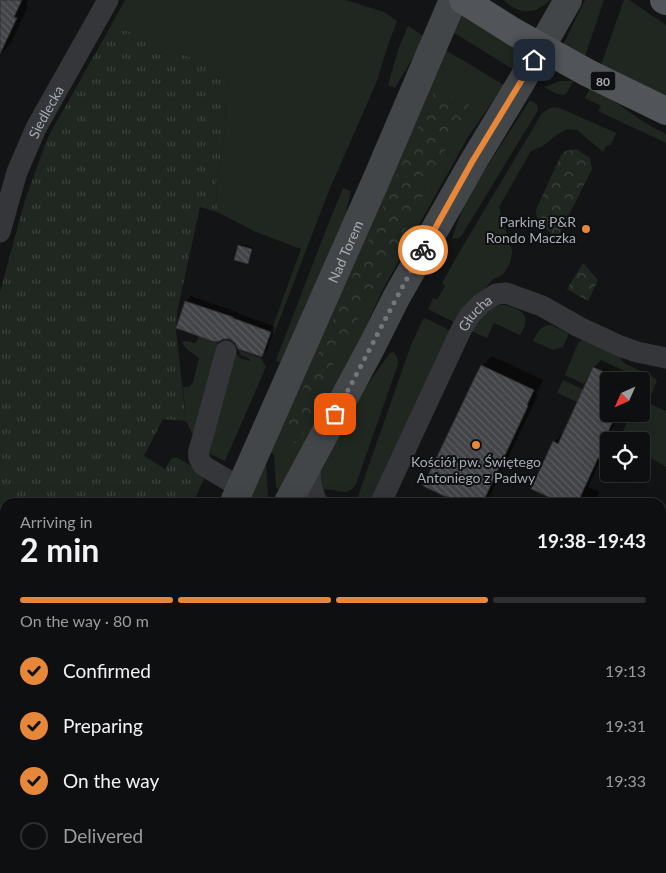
<!DOCTYPE html>
<meta charset="utf-8">
<style>
body{margin:0;font-family:Lato,sans-serif;background:#171819;color:#f1f3f6;height:100vh;display:flex;flex-direction:column;font-size:19px;white-space:nowrap}
*{box-sizing:border-box;margin:0}
p{font-size:16px;color:#9b9c9f}
.icon{flex:none;width:28px;height:28px;fill:none;stroke:currentColor;stroke-width:2;stroke-linecap:round;stroke-linejoin:round}
.map{position:relative;flex:1;overflow:hidden}
.sheet{position:absolute;left:0px;top:498px;width:666px;height:376px;display:flex;flex-direction:column;background:#0e0f10;border-radius:15px 15px 0 0;box-shadow:0 5px 20px #0002,0 0 0 1px #2e2f30}
.sheet>*{flex:none}
.needle{width:32px;rotate:225deg}
.fabs{position:absolute;left:600px;top:372px;display:grid;gap:10px}
.fabs a{display:grid;place-items:center;width:50px;height:50px;border-radius:5px;background:#0e0f10;box-shadow:0 5px 20px #0002,0 0 0 1px #2e2f30;font-size:25px}
.pin{position:absolute;display:grid;place-items:center;width:42px;height:42px;color:#fff;margin:-21px;border-radius:10px;box-shadow:0 2px 8px #0006}
.courier{position:absolute;display:grid;place-items:center;width:50px;height:50px;margin:-25px;border:4px solid #e6873a;border-radius:50%;background:#fff;color:#222;box-shadow:0 1px 6px #0007}
.summary em{font-style:normal;font-weight:700}
.summary div{display:flex;flex-direction:column-reverse}
.summary{display:flex;align-items:center;justify-content:space-between;height:85px;padding:0 20px}
h1{font-size:32px;font-weight:700;line-height:38px}
.bar{display:grid;grid-template-columns:repeat(4,1fr);gap:8px 5px;align-content:center;height:60px;padding:0 20px}
.bar i{height:6px;border-radius:4px;background:#2e2f30}
.bar .current{background:#e6873a}
.bar p{grid-column:span 4}
ol{padding:0 20px;list-style:none}
li{display:flex;align-items:center;gap:15px;height:55px}
li p{margin-inline-start:auto}
li .icon{padding:5px;border-radius:50%;background:#e6873a;color:#111;stroke-width:4}
li:last-child{color:#9b9c9f}
li i{width:28px;height:28px;border:2px solid #2e2f30;border-radius:50%}
.map>svg:first-child{display:block}
</style>
<div class="map">
<svg width="666" height="873" viewBox="0 0 666 873">
<defs>
<pattern id="forest-crowns" width="20" height="18" patternUnits="userSpaceOnUse" patternTransform="scale(1.25)"><rect width="20" height="18" fill="#202720"/><path d="M2 6a3 3 0 1 1 6 0M12 15a3 3 0 1 1 6 0" fill="none" stroke="#3d443e"/></pattern>
<pattern id="park-tufts" width="24" height="20" patternUnits="userSpaceOnUse" patternTransform="scale(1.25)"><rect width="24" height="20" fill="#202720"/><path d="M3 7l-1-3M5 7V3M7 7l1-3M15 17l-1-3M17 17v-4M19 17l1-3" fill="none" stroke="#3d443e"/></pattern>
<pattern id="building-back-hatch" width="6" height="6" patternUnits="userSpaceOnUse" patternTransform="scale(1.25)"><rect width="6" height="6" fill="#424448"/><path d="M-1 5l2 2M0 0l6 6M5-1l2 2" fill="none" stroke="#5a5c60"/></pattern>
</defs>
<rect width="100%" height="100%" fill="#131415"/>
<path fill="#1f2022" d="M0 679 5 684V811L0 819Z"/>
<path fill="#202720" d="M125 0H346L384 12 397 21 387 48 377 81 328 193 274 334 272 333 273 331H271L301 249 256 232 217 212 216 183 226 124 228 76 210 64 170 50 108 31Z
M504 0H550C535 15 518 15 504 0Z
M585 0H604L584 59 563 45Z
M624 0H629L666 25V101L600 68Z
M459 13 523 52 513 69 451 31Z
M408 26 425 37 395 88 388 85 399 47Z
M444 49 504 85 468 137 382 291 340 384 282 491 276 488 274 454 268 452Z
M560 81H573L568 91 564 95 557 94 544 87Z
M591 86C617 101 639 122 666 134V143L598 111 601 106 585 98Z
M530 100 537 105 538 109 537 112 462 235 459 238 452 239 462 210 468 196Z
M552 107 560 108 616 133 611 145 606 146 603 152 577 130 567 129 558 134 543 146 531 151 499 207 512 251C512 263 505 277 493 279L456 323 428 309 433 298 437 300 445 286 442 283 460 251 542 113Z
M343 188 351 191 344 221 280 363 276 360 327 227Z
M499 304C509 306 529 309 525 324 524 328 522 332 520 335L494 323 487 338 471 331 481 315Z
M425 318 453 332 371 500 369 502H356L411 345 423 319Z
M547 325H551L568 333V336L563 347 553 350 533 341C537 333 539 328 547 325Z
M199 336 218 343 197 441 192 433 186 421 183 387H189L193 382 199 358C193 353 185 350 182 342L186 341 195 343 196 342Z
M582 340 620 356 622 361 626 364 655 378 657 381 648 403 666 411V467L641 452V441H623L619 439 631 414H641V381H625L620 379 621 375 604 368 603 371 593 367 584 384 565 375 578 343Z
M238 350 261 358 266 367 225 461 202 450 235 352 240 358 250 361V359L241 355Z
M393 352C397 355 398 359 398 364L356 484C346 501 335 485 321 491L319 470 355 402 390 353Z
M563 380 584 390 581 397 579 396 577 402 557 393Z
M266 463 268 496 277 501 276 502H246Z
M661 708 666 713V873H568L562 869H661Z
M160 869H465L463 873H164Z"/>
<path fill="url(#forest-crowns)" d="M435 89 469 104 407 226 326 378 299 443H294L291 439 287 425Z
M576 149 590 158 592 169 560 233 555 235C544 230 536 222 536 210L561 155 566 151Z
M583 263 598 280 588 301 567 289Z"/>
<path fill="url(#park-tufts)" d="M108 31H127L170 50 210 64 228 76 226 124 216 183 217 212 200 207 177 312 176 330 186 421 163 419 144 456 165 469 171 459 176 457C187 463 197 469 204 479L193 502H5V684L0 679V292L25 200 48 137Z"/>
<path fill="#0007" d="M0 0H28L26 5 28 6 12 41 0 55Z
M241 244 253 247 249 260 247 263 239 246Z
M191 296 237 312V313L275 327 267 351 262 356 236 342 186 302Z
M492 356 543 380 536 395H538L488 500 486 502H466L467 500 482 366Z
M601 360 636 376 634 381H609V414H619L610 433 628 441H609L588 487 599 492 594 502H563L533 489 554 442 561 435 563 436 594 367Z
M0 692 5 698V734L0 738Z
M376 869H398L395 873H382Z
M435 869H460L462 870 461 873H433Z"/>
<path fill="url(#building-back-hatch)" stroke="#2d2e31" d="M0 0H22L14 17 17 18 0 54Z
M238 245 252 249 248 264 234 260Z
M185 301 233 317V318L271 332 262 357 238 349 235 343 230 339H223L218 342 212 341 176 328Z
M481 365 534 390 527 405 528 406 483 502H472L444 496 423 486 474 379Z
M593 367 609 374V414H616L609 430V463L598 458 578 502H560L531 489 553 441 558 444Z"/>
<g fill="none" stroke-linecap="round" stroke-linejoin="round">
<g stroke="#343639" stroke-width="21">
<path id="s1" d="M0 232 17 172 36 128 108 0"/>
<path d="M226 351 202 440C198 451 196 457 204 466L241 488"/>
<path d="M311 460C309 476 310 488 317 502"/>
<path id="s2" d="M381 502 461 330 470 315 482 303 496 294 506 293 542 306 579 327 620 346 637 352 666 358"/>
<path d="M661 697 666 702"/>
</g>
<g stroke="#434649" stroke-width="28">
<path id="s3" d="M234 502 377 178 453 0"/>
<path d="M288 502 372 346 396 298 473 162 520 84 568 0"/>
<path d="M15 873 18 869"/>
<path d="M64 873 67 869"/>
</g>
<path stroke="#515458" stroke-width="28" d="M463 0 514 32 588 73 666 111
M664 0 666 1"/>
</g>
<g fill="none" stroke-linecap="round" stroke-linejoin="round">
<path stroke="#73777c" stroke-width="5" stroke-dasharray="0 9" d="M335 414C365 360 392 304 423 250"/>
<path stroke="#e6873a" stroke-width="6" d="M423 250 472 162 534 60"/>
</g>
<g fill="#e6873a" stroke="#0e0f10" stroke-width="2">
<circle cx="586" cy="229" r="5"/>
<circle cx="476" cy="445" r="5"/>
</g>
<g text-anchor="middle" dominant-baseline="central" stroke-width="4" stroke-linejoin="round" paint-order="stroke">
<rect fill="#0e0f10" stroke="#787e83" stroke-width="1" x="590.5" y="71.5" width="25" height="19" rx="4"/>
<g font-size="12" font-weight="bold" fill="#a6adb4">
<text x="603" y="81">80</text>
</g>
<g font-size="14" fill="#a6adb4" stroke="#0e0f10">
<text stroke="none"><textPath href="#s1" startOffset="129">Siedlecka</textPath></text>
<text stroke="none"><textPath href="#s3" startOffset="274">Nad Torem</textPath></text>
<text stroke="none"><textPath href="#s2" startOffset="212">Głucha</textPath></text>
</g>
<g font-size="14" fill="#a6adb4" stroke="#0e0f10" text-anchor="end">
<text x="576" y="221">Parking P&amp;R<tspan x="576" dy="16">Rondo Maczka</tspan></text>
<text x="476" y="461" text-anchor="middle">Kościół pw. Świętego<tspan x="476" dy="16">Antoniego z Padwy</tspan></text>
</g>
</g>
</svg>
<div class="fabs">
<a><svg class="needle" viewBox="-14 -14 28 28"><path d="M0-13l5 13h-10z" fill="#e53935"/><path d="M0 13l5-13h-10z" fill="#9b9c9f"/></svg></a>
<a><svg class="icon" aria-label="locate" viewBox="0 0 24 24"><circle cx="12" cy="12" r="6"/><path d="M12 2v4M12 18v4M2 12h4M18 12h4"/></svg></a>
</div>
<div class="pin" style="left:335px;top:414px;background:#ea580c"><svg class="icon" aria-label="bag" viewBox="0 0 24 24"><path d="M5 8h14l-1 12H6zM9 8a3 3 0 0 1 6 0"/></svg></div>
<div class="pin" style="left:534px;top:60px;background:#1f2937"><svg class="icon" aria-label="home" viewBox="0 0 24 24"><path d="M3 11l9-7 9 7M6 9v11h12V9"/></svg></div>
<div class="courier" style="left:423px;top:250px"><svg class="icon" aria-label="bike" viewBox="0 0 24 24"><circle cx="6" cy="16" r="4"/><circle cx="18" cy="16" r="4"/><path d="M6 16l4-8h5l3 8M10 8l3 8H6M13 5h3"/></svg></div>
<section class="sheet">
<div class="summary"><div><h1>2 min</h1><p>Arriving in</p></div><em>19:38–19:43</em></div>
<div class="bar"><i class="current"></i><i class="current"></i><i class="current"></i><i></i><p>On the way · 80 m</p></div>
<ol>
<li><svg class="icon" aria-label="check" viewBox="0 0 24 24"><path d="M5 12l5 5 9-10"/></svg>Confirmed<p>19:13</p></li>
<li><svg class="icon" aria-label="check" viewBox="0 0 24 24"><path d="M5 12l5 5 9-10"/></svg>Preparing<p>19:31</p></li>
<li><svg class="icon" aria-label="check" viewBox="0 0 24 24"><path d="M5 12l5 5 9-10"/></svg>On the way<p>19:33</p></li>
<li><i></i>Delivered</li>
</ol>
</section>
</div>
